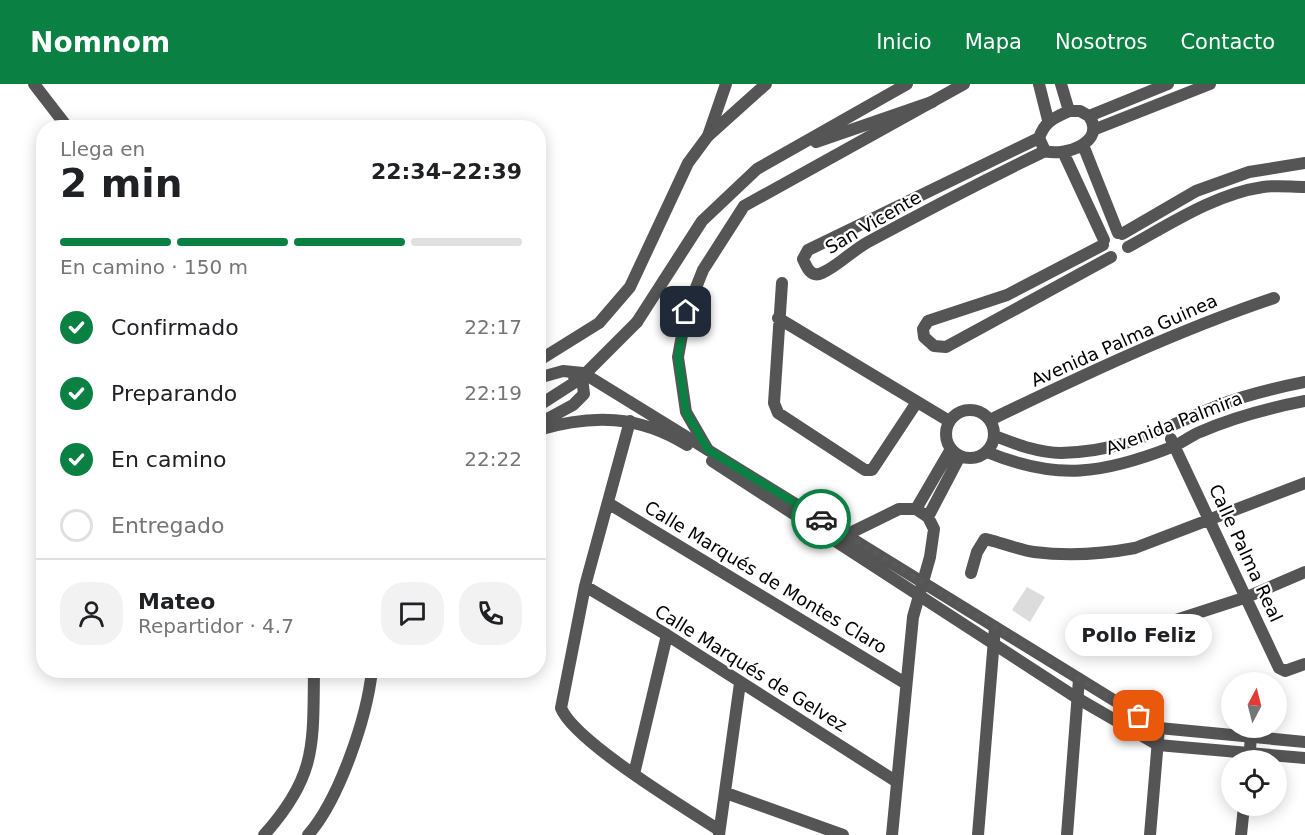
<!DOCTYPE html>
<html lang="es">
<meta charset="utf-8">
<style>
body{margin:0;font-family:"DejaVu Sans",sans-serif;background:#f2f2f2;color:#202124;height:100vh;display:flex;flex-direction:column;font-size:22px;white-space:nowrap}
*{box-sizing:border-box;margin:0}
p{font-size:20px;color:#757577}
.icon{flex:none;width:33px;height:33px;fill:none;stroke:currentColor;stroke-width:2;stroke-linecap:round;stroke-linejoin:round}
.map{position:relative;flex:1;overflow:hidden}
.panel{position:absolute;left:36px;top:36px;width:510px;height:558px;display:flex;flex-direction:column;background:#fff;border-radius:24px;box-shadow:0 3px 15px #0003}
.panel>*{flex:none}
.needle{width:39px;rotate:7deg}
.fabs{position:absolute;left:1221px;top:588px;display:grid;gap:12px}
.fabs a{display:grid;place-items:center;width:66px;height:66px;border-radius:50%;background:#fff;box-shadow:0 3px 15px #0003;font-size:30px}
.pin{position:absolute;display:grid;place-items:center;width:51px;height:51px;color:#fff;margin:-26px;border-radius:12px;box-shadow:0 3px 9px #0006}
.courier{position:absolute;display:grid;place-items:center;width:60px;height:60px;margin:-30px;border:4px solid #0b8043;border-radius:50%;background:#fff;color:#222;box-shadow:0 2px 8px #0007}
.bubble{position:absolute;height:42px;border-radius:21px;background:#fff;box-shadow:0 3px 15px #0003;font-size:20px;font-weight:600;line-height:42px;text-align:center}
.headline em{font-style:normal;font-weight:600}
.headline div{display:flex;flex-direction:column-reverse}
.headline{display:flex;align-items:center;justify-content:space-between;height:102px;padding:0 24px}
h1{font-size:39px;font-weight:600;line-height:45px}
.bar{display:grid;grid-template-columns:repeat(4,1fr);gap:9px 6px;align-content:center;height:72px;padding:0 24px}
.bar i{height:8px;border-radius:4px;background:#e0e0e0}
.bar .current{background:#0b8043}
.bar p{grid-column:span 4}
.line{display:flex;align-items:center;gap:15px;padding:0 24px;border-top:2px solid #e0e0e0}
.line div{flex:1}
.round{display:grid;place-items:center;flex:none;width:63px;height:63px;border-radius:24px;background:#f2f2f2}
ol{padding:0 24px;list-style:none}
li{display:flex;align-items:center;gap:18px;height:66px}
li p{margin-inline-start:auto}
li .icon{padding:6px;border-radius:50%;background:#0b8043;color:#fff;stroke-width:4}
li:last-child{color:#757577}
li i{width:33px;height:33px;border:3px solid #e0e0e0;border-radius:50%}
header{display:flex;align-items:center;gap:36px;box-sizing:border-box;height:84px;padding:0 30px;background:#0b8043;color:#fff}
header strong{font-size:28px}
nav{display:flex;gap:33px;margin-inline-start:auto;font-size:21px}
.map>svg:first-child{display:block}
</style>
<header>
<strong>Nomnom</strong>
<nav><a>Inicio</a><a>Mapa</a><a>Nosotros</a><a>Contacto</a></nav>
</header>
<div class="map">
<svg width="1305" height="751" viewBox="0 0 1305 751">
<rect width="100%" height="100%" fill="#fff"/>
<path fill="#dcdcdc" d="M1027 503 1045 513 1030 538 1012 526Z"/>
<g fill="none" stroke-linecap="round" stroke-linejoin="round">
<path stroke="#555" stroke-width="12" d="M34 0 68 44
M1039 0 1048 36
M1061 0 1069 27
M1069 27H1080L1089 32C1107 58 1065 73 1045 67L1039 54C1045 37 1054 34 1069 27Z
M1089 32 1168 0
M1093 46 1210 0
M708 52 726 0
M1039 54 808 166 803 175C807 184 811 194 822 189 838 182 853 166 868 158 927 126 985 96 1045 67
M1083 61 1118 149
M1064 70 1104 156
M1122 150 1196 107 1249 88 1305 79
M1103 161 1007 211 928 237 923 245 924 253 934 262 946 263 1111 173
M1128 163C1170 140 1215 110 1263 103 1277 101 1291 103 1305 103
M782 199 774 319 778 329 865 386H872L917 318
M778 234 949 337
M946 350a24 24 0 1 1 48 0a24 24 0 1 1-48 0Z
M990 336C1083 291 1176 247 1274 214
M630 337 585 502 561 624C574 657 685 724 719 746
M995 352C1016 360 1038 369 1061 369 1123 368 1161 345 1217 322 1245 311 1275 304 1305 298
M1171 355 1279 584 1285 587 1305 580
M708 366 686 328 678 273 686 229 703 186 744 122 964 0
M987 368C1057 397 1103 390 1172 363 1182 359 1190 352 1200 348 1234 333 1269 324 1305 317
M608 419 905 599
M916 425 951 365
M928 433 960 372
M846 451 899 425H916L928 433 934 445 930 473 913 533 892 751
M971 489 977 468 985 455C990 455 1022 467 1034 468 1066 472 1103 470 1135 464L1305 399
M585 502 667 551 897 698
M1145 546 1247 513 1305 488
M1249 676 1251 653
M634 690 667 551
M726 709 843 751
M719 751 740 599
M978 751 995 543
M1067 751 1079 595
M1150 751 1159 644
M1241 751 1244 722"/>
<path stroke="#555" stroke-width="12" d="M816 58 932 18
M637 238 702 137 757 85 907 0
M538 277 599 239 630 203 688 79 708 52 766 0
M538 294 563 287 583 289 1159 644 1305 658
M538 340 573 321 584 310 582 294 573 291
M538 346C592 330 639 331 687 361
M712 377 1077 614 1158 661 1305 674
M264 751C317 692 313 661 314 586
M308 751C339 716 367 634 372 586"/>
<path stroke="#555" stroke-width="12" d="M538 322 580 295 637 238"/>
</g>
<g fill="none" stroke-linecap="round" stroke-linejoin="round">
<path stroke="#595959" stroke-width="6" stroke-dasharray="0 10.8" d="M821 435 1139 632"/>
<path stroke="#0b8043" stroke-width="8" d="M686 228 678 273 686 328 708 366 821 435"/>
</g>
<g text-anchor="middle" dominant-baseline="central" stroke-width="4.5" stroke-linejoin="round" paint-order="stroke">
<g font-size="18" fill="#000" stroke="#fff">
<text transform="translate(873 138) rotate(-30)">San Vicente</text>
<text transform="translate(1124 256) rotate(-24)">Avenida Palma Guinea</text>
<text transform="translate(1174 339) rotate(-21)">Avenida Palmira</text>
<text transform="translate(1246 469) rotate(65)">Calle Palma Real</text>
<text transform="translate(766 493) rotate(31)">Calle Marqués de Montes Claro</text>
<text transform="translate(751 584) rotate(32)">Calle Marqués de Gelvez</text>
</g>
</g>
</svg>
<div class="fabs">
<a><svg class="needle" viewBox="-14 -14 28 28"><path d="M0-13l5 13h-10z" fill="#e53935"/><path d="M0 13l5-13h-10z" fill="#757577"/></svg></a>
<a><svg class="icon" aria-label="locate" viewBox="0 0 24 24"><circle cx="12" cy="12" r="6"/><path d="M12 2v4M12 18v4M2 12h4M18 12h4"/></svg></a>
</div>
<div class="pin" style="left:1139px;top:632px;background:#ea580c"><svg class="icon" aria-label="bag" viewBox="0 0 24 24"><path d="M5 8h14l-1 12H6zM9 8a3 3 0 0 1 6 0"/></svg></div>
<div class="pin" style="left:686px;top:228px;background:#1f2937"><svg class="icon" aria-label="home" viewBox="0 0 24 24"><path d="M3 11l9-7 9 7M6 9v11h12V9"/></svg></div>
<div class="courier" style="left:821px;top:435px"><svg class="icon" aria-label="car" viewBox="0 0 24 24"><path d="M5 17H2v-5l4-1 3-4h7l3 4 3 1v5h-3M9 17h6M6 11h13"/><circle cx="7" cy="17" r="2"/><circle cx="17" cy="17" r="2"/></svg></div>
<div class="bubble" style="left:1065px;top:530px;width:147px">Pollo Feliz</div>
<section class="panel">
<div class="headline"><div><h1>2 min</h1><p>Llega en</p></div><em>22:34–22:39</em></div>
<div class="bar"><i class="current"></i><i class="current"></i><i class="current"></i><i></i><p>En camino · 150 m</p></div>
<ol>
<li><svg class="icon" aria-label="check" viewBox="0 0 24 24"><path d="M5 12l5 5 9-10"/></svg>Confirmado<p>22:17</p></li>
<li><svg class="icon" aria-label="check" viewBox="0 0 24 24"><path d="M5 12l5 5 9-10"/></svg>Preparando<p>22:19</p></li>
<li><svg class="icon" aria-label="check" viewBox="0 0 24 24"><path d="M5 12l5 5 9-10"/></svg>En camino<p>22:22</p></li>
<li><i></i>Entregado</li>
</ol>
<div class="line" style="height:108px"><a class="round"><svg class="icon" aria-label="person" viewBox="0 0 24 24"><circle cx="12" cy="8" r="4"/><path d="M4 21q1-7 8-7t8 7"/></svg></a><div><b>Mateo</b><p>Repartidor · 4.7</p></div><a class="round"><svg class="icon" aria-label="chat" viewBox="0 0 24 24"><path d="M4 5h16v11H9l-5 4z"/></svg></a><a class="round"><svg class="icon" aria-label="phone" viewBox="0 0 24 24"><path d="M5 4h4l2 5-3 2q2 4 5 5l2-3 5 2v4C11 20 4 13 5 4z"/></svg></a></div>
</section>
</div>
